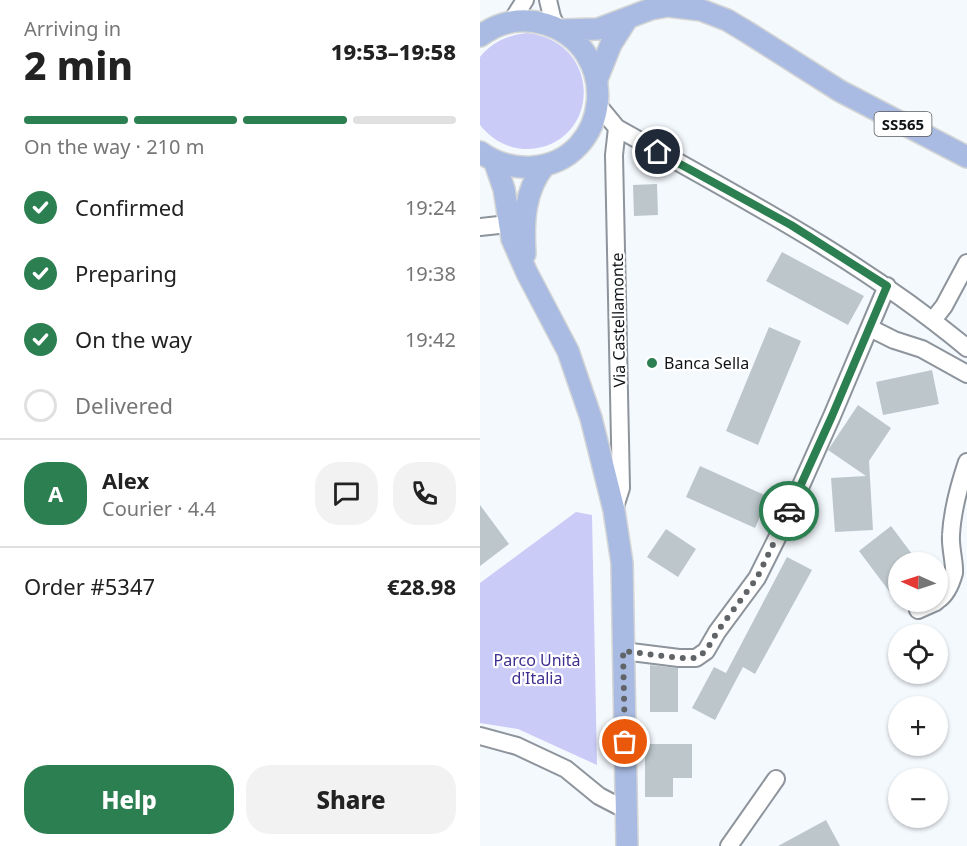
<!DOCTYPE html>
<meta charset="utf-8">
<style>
body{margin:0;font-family:"Noto Sans",sans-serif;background:#f2f2f2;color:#222;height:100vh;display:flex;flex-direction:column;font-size:22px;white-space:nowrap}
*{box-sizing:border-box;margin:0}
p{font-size:20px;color:#767676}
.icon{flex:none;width:33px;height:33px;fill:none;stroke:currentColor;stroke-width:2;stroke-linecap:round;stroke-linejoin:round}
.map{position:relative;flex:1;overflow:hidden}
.drawer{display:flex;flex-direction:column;background:#fff;width:480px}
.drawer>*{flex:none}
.needle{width:39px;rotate:273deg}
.tools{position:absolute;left:408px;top:552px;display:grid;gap:12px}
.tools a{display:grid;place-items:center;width:60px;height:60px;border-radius:50%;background:#fff;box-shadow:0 2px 4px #0004;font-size:30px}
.pin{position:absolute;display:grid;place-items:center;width:51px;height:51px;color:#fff;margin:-26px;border:3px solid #fff;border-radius:50%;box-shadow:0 2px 6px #0007}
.courier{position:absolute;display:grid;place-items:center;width:60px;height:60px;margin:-30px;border:4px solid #2c7f51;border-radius:50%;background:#fff;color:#222;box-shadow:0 2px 8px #0007}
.head em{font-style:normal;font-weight:800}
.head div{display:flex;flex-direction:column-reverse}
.head{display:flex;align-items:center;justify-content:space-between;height:102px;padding:0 24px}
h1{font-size:39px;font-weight:800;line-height:45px}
.bar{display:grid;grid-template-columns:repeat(4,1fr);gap:9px 6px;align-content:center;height:72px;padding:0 24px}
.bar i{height:8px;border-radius:4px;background:#e0e0e0}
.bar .on{background:#2c7f51}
.bar p{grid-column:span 4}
.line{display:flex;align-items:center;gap:15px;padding:0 24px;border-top:2px solid #e0e0e0}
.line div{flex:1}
.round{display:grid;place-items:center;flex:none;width:63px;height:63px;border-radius:24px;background:#f2f2f2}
ol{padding:0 24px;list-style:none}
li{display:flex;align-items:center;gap:18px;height:66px}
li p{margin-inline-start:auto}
li .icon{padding:6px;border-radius:50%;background:#2c7f51;color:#fff;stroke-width:4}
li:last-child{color:#767676}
li i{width:33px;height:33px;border:3px solid #e0e0e0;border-radius:50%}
.primary-button{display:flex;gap:12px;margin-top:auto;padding:12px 24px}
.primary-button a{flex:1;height:69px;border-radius:24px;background:#2c7f51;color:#fff;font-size:24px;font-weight:800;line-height:69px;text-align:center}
.primary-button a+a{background:#f2f2f2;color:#222}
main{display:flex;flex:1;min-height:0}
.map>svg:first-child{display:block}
</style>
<main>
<section class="drawer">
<div class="head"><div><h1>2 min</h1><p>Arriving in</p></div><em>19:53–19:58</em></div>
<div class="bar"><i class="on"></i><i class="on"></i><i class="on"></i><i></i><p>On the way · 210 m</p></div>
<ol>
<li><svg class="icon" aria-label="check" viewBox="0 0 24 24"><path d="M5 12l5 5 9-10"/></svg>Confirmed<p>19:24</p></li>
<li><svg class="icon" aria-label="check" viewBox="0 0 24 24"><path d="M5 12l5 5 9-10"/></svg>Preparing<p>19:38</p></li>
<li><svg class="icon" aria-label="check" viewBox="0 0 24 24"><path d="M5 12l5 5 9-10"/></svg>On the way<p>19:42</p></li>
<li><i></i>Delivered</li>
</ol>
<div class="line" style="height:108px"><b class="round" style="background:#2c7f51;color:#fff">A</b><div><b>Alex</b><p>Courier · 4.4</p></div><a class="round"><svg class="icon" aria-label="chat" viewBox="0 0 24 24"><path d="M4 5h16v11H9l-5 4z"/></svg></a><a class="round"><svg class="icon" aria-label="phone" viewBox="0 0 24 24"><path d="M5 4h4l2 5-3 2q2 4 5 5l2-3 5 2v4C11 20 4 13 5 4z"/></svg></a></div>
<div class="line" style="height:78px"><div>Order #5347</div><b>€28.98</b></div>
<div class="primary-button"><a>Help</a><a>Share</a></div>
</section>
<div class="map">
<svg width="487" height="846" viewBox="0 0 487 846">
<rect width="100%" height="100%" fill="#f4f9fe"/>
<path fill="#cacbf6" d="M47 33C125 42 120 146 48 149 28 149 12 140 0 125V57C12 42 28 35 47 33Z
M96 512 112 515 117 765 38 729 0 723V583Z"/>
<path fill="#bdc7cb" d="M177 184 178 215 154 216 153 185Z
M302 252 384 296 368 325 286 281Z
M289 327 321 341 278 445 246 431Z
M452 370 459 404 403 415 396 382Z
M378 405 411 428 389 461 393 530 355 532 351 478 386 476 348 450Z
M220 466 289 497 275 528 206 497Z
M0 505 29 544 0 566Z
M411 526 438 562H418V603L379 551Z
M186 529 216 549 198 577 167 557Z
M307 557 332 570 275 674 263 667 235 720 212 708 234 667 246 673Z
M170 665 198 668V712H170Z
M165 744H212V778H193V797H165Z
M346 820 360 846H298Z"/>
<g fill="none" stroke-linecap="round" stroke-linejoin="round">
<defs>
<path id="minor" d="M68 0 72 17 77 28
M31 22 45 0
M118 105 137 128C258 196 380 259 487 348
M0 227 28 224
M453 320 464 306 487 263
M390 328 414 340 442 349 487 374
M134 510 141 488 134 155 137 128
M458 600C467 594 471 584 474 573 475 564 470 547 471 535 472 514 480 483 487 462
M438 610 456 602
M143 651 199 658H216L226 651 237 632 277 578 302 528 352 416 407 286
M0 736 37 746 86 769 119 796 146 810
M249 846 296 779"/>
<path id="major" d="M81 30 118 29 171 9 188 6 221 10 247 20 267 32 360 91 487 157
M0 36C19 22 42 17 65 24 142 47 132 161 52 167 33 168 15 163 0 152
M117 79 131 44 147 19
M14 160 24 189 32 239 47 273 88 351 111 418 134 510 142 563 147 846
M45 254C43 223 44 190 65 165"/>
</defs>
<use href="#minor" stroke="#8d949b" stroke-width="20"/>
<use href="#major" stroke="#d4d5d5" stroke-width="24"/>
<use href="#minor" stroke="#fff" stroke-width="16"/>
<use href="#major" stroke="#a9bbe2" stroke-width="21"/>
</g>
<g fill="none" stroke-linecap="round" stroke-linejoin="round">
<path stroke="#606467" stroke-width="6" stroke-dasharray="0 10.8" d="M145 742 143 651 199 658H216L226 651 237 632 277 578 309 511"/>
<path stroke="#2c7f51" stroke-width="8" d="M178 152 311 225 407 286 352 416 309 511"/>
</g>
<circle fill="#2c7f51" stroke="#fff" stroke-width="2" cx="172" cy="363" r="6"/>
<g text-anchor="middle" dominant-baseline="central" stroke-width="4.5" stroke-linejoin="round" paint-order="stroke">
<rect fill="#fff" stroke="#585a5c" stroke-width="1.5" x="394.5" y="112" width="57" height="24" rx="4.5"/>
<g font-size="15" font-weight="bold" fill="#111416">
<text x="423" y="124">SS565</text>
</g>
<g font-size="16" fill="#111416" stroke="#fff">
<text transform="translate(138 320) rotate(-91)">Via Castellamonte</text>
</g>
<g font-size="16" fill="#111416" stroke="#fff" text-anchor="start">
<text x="184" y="363">Banca Sella</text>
</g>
<g font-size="16" fill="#3e2f91" stroke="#fff">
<text x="57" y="660">Parco Unità<tspan x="57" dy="18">d'Italia</tspan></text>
</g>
</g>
</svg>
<div class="tools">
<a><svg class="needle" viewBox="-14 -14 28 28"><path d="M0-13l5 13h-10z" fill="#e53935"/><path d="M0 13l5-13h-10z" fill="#767676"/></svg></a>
<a><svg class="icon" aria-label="locate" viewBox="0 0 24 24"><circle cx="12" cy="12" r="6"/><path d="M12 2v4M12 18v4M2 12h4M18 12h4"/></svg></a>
<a>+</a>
<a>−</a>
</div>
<div class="pin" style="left:145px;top:742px;background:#ea580c"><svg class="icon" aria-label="bag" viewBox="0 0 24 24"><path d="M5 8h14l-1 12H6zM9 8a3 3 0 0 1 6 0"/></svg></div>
<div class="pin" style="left:178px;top:152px;background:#1f2937"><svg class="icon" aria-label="home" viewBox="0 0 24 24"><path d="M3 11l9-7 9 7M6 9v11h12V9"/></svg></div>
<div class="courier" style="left:309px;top:511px"><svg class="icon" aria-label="car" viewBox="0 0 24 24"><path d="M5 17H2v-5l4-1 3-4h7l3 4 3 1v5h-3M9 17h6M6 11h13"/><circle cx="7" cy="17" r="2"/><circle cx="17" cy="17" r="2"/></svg></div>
</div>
</main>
